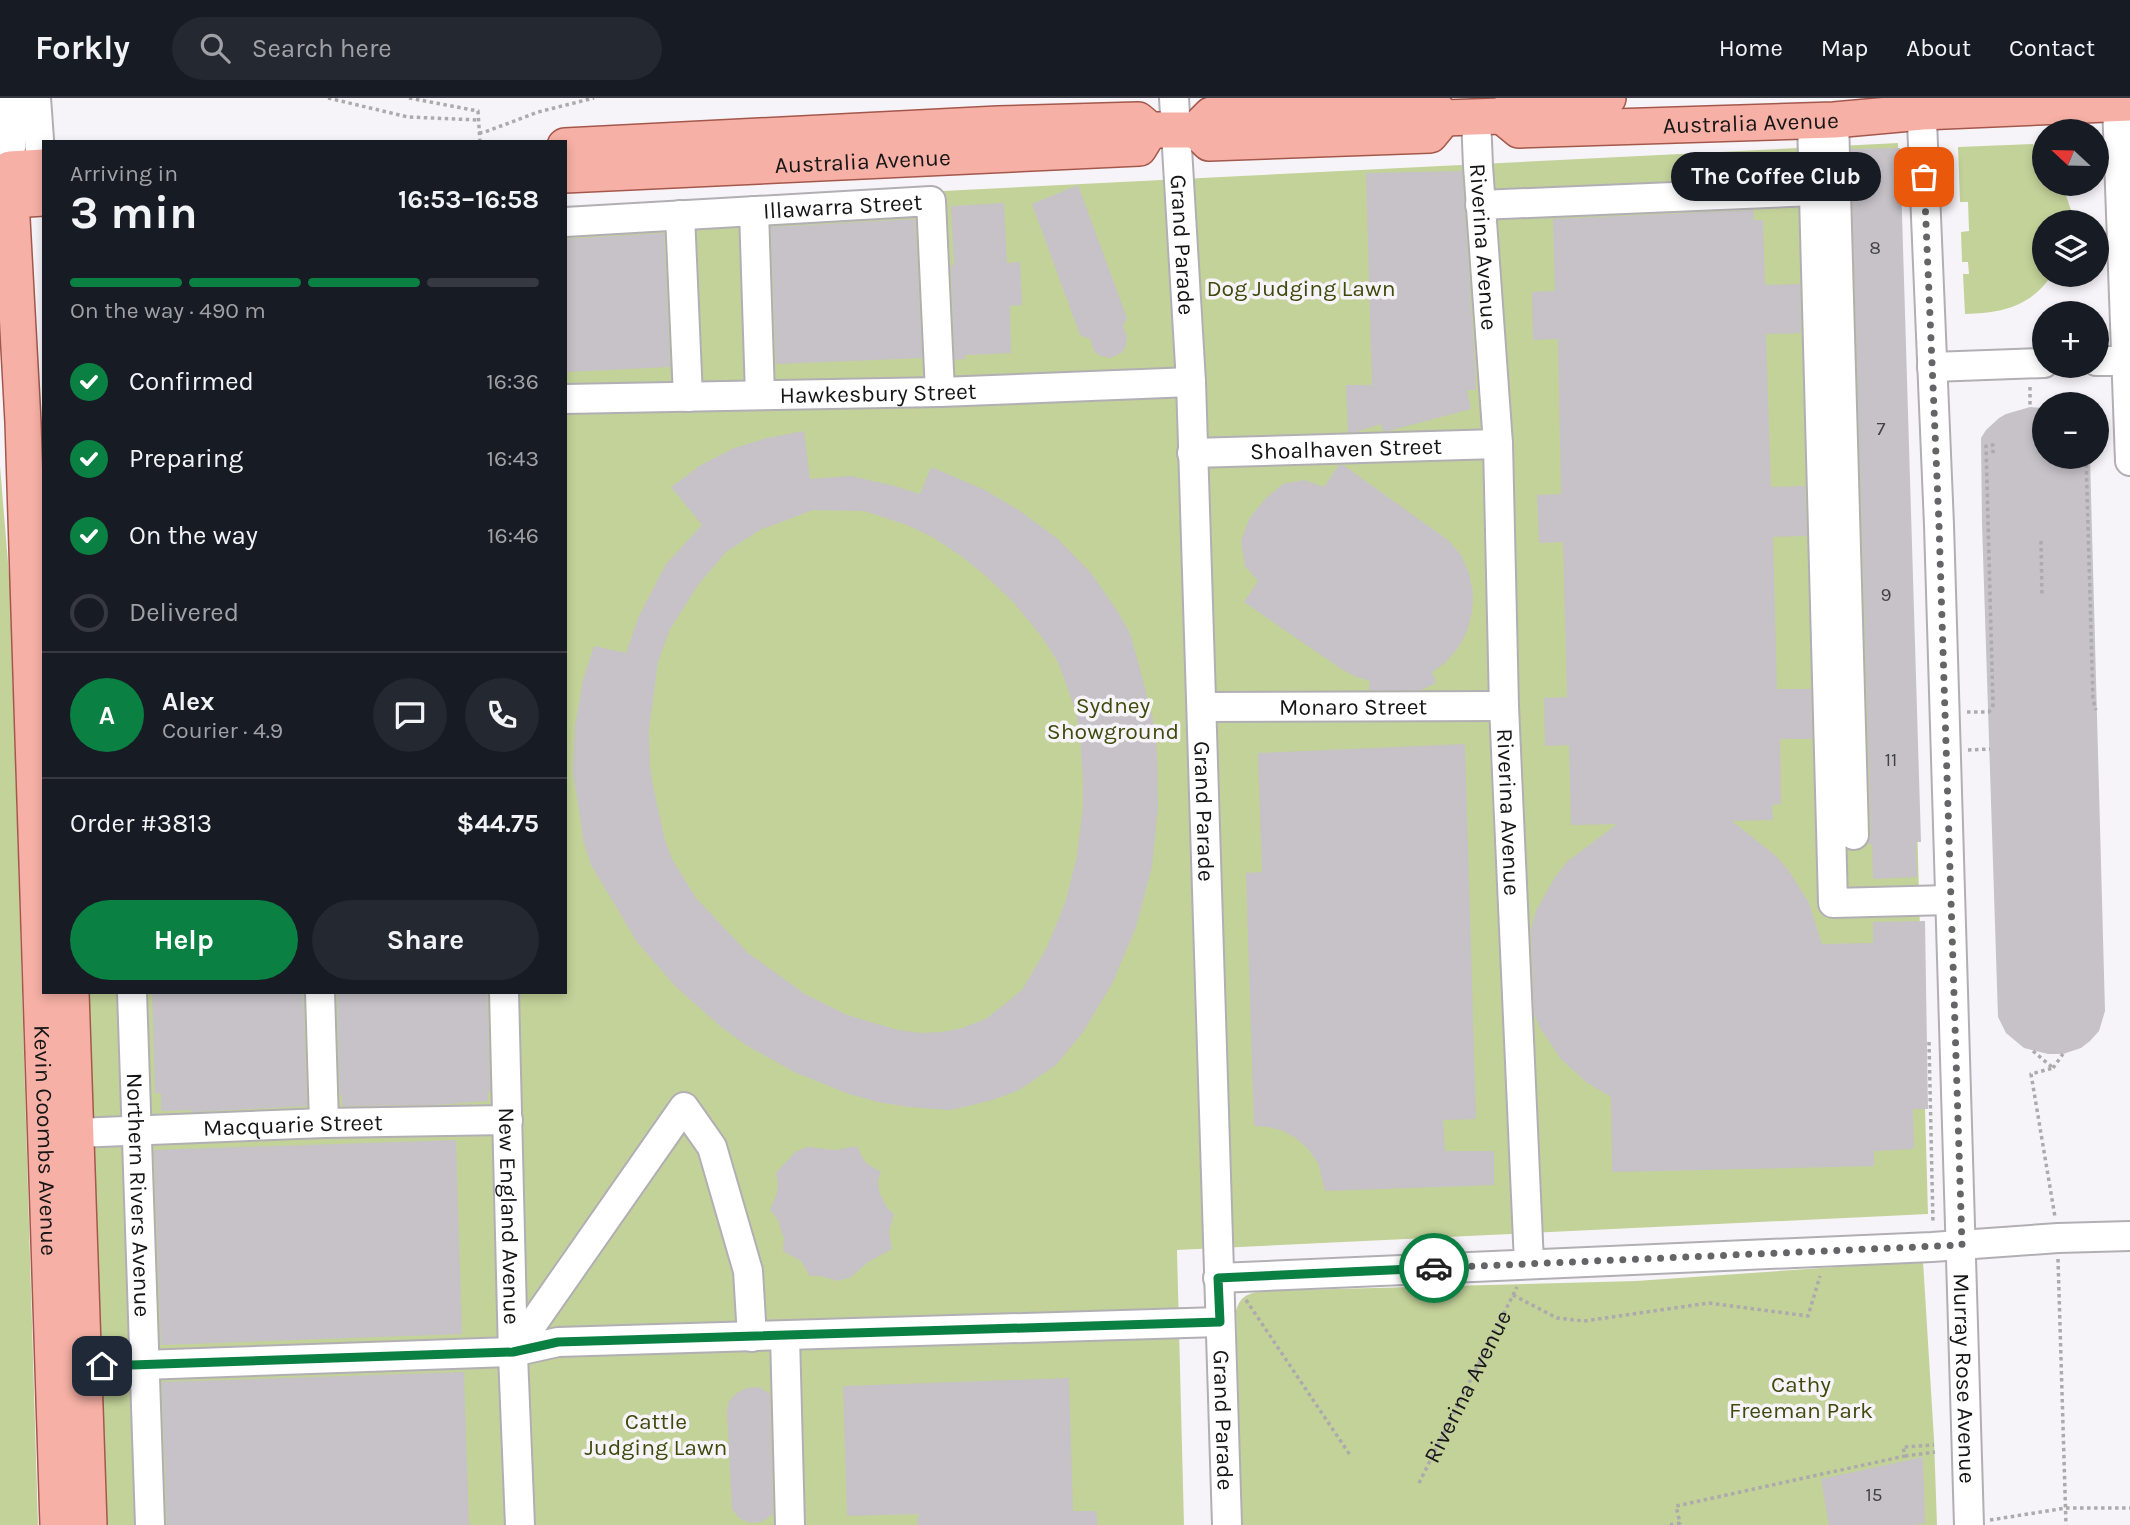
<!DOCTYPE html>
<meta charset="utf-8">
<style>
body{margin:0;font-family:Karla,sans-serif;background:#242831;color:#f1f3f6;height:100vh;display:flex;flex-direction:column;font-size:26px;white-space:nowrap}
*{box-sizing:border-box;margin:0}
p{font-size:23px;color:#9ea1a6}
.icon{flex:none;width:38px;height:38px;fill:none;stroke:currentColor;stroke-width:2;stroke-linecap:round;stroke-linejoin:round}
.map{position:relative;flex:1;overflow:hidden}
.sheet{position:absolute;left:42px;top:42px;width:525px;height:854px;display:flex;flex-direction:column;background:#171b24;border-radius:0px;box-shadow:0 4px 10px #0003}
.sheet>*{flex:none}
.needle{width:46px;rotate:292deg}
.buttons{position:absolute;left:2032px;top:21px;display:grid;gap:14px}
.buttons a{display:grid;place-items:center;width:77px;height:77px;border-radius:50%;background:#171b24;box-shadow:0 4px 10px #0003;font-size:35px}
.pin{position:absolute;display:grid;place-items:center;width:60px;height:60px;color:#fff;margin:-30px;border-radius:14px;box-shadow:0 4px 10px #0006}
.courier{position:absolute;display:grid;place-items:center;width:70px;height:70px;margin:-35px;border:5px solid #0b8043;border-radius:50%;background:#fff;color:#222;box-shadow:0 2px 9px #0007}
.bubble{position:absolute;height:49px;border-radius:24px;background:#171b24;box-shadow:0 4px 10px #0003;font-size:23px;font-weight:700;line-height:49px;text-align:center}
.summary em{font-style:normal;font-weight:700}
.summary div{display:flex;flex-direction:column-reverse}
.summary{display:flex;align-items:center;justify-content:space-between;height:119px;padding:0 28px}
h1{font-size:46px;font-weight:700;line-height:52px}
.bar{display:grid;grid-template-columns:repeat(4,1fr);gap:10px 7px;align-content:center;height:84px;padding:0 28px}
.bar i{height:9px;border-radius:5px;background:#363941}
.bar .on{background:#0b8043}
.bar p{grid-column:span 4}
.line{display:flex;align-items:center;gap:18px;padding:0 28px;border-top:2px solid #363941}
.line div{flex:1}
.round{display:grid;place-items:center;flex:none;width:74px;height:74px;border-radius:37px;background:#242831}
ol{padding:0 28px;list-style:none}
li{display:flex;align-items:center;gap:21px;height:77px}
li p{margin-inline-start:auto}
li .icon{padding:7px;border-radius:50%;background:#0b8043;color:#fff;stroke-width:4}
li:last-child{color:#9ea1a6}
li i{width:38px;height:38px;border:4px solid #363941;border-radius:50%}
.cta{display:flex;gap:14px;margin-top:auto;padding:14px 28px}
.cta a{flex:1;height:80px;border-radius:42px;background:#0b8043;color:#fff;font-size:28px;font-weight:700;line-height:80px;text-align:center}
.cta a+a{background:#242831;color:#f1f3f6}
header{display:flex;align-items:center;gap:42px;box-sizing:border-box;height:98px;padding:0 35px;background:#171b24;border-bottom:2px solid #363941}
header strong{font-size:33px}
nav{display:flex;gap:38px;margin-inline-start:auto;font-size:24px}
.search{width:490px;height:63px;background:#242831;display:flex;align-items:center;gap:18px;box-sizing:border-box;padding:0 24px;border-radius:38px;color:#9ea1a6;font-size:26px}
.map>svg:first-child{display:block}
</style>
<header>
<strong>Forkly</strong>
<div class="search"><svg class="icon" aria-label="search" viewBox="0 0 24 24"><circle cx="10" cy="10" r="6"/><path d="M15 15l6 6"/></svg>Search here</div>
<nav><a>Home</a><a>Map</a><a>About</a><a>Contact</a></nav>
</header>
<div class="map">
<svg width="2130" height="1427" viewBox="0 0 2130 1427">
<rect width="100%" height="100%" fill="#f7f4f9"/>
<path fill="#c3d299" d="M1898 45 1928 1116 1177 1152 1184 1427H104L88 894H565V112Z
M2033 46 2044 59V86H2062L2071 112 2070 124H2044V177H2052C2030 209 2002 215 1965 216L1963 176H1969L1968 164H1962L1961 134 1969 133 1968 104H1960L1958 49Z
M0 368 10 489 38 1427H0Z
M1923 1163 1934 1341 1937 1427H1242L1236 1213C1240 1199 1246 1196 1261 1193L1636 1183Z"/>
<path fill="#c6c2c8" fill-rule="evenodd" d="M1900 50 1921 744H1916L1917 779 1873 781 1872 746H1868L1871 737 1851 51Z
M1462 73 1475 265 1476 292H1467L1471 311 1388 333H1383L1381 326 1356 334H1348L1346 287H1372L1366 75Z
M1078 87 1127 220 1123 228 1127 239 1125 251 1121 255 1110 260 1098 257 1094 253 1090 241 1080 237 1032 106Z
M1004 105 1007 165 1020 164 1022 207 1010 208 1011 255 965 257V261L955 262 951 167H954L951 108Z
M1754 112V122H1763L1765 187 1800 186 1801 235 1766 236 1771 389 1805 388 1807 438 1773 439 1777 591H1811L1812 641H1780L1781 706 1772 707 1773 722 1732 723 1776 758 1789 773 1809 805 1822 846 1873 845V824L1925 823 1928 1011H1913L1914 1051 1874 1053V1068L1612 1074 1611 999 1586 984 1561 961 1540 930 1534 916 1531 831 1536 813 1555 779 1568 763 1617 726 1571 727 1569 647 1545 648 1544 600 1567 599 1563 444 1539 445 1537 397 1561 396 1558 241 1533 242 1532 194 1555 193 1553 121Z
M915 121 922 260 776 266 771 129Z
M664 135 670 269 565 274V141Z
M2030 309 2044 310V359H2090L2105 913 2099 933 2090 943 2081 950 2063 956H2048L2024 950 2006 935 1998 919 1982 426 1981 340 1986 332 1999 320 2006 316Z
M804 333 810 381 850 378 891 387 920 396 931 369 985 392 1020 413 1058 441 1091 475 1118 514 1130 535 1137 560 1153 621 1157 651 1158 710 1152 768 1136 829 1113 884 1083 934 1056 967 1019 992 993 1002 951 1012 908 1009 878 1004 849 996 794 974 746 947 720 928 676 889 637 844 591 767 584 745 573 674 575 628 583 582 594 548 626 555 639 518 666 466 702 427 671 389 701 367 734 350 767 340ZM813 412 864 413 907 427 934 440 961 458 986 478 1014 505 1041 538 1058 564 1075 611 1080 635 1083 684V709L1077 758 1065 805 1046 851 1022 892 986 921 962 930 943 934 921 935 898 932 847 917 805 896 748 855 714 819 696 800 672 761 665 742 653 688 650 668 649 631 658 564 670 531 698 487 726 454 760 432Z
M1339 367H1343L1448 442 1461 457 1469 475 1473 495 1472 514 1467 533 1458 550 1445 565 1432 574 1436 585 1421 592H1369L1370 583 1354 578 1340 570 1244 504 1258 483 1245 468 1241 443 1249 421 1265 401 1283 386 1304 382 1324 389Z
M1465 646 1476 1021 1443 1022 1445 1053H1494V1087L1325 1093 1318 1065 1308 1051 1296 1040 1283 1033 1268 1029 1254 1028 1246 775 1262 774 1258 655Z
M152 894H303L307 1008 191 1014V1012L161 1013V995H155Z
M337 894H487L490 994H488V1003L435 1007 342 1008V997H340Z
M456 1042 462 1236 161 1247 154 1052Z
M857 1048 862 1059 867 1066 881 1074 878 1083 879 1093 887 1110 894 1116 889 1134 892 1151 868 1164 851 1179 838 1183 820 1178H810L801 1163 783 1153 784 1141 781 1132 778 1122 770 1112 777 1095 778 1085 776 1075 795 1054 807 1049 836 1052Z
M464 1274 469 1427H167L162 1284Z
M1069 1280 1073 1413H1096L1098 1427H917L919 1416 847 1418 843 1288Z
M759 1289 770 1296 773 1416 762 1424 750 1425 739 1420 732 1411 727 1313 729 1303 737 1295 747 1290Z
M1923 1359 1925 1425 1914 1427H1829L1821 1381Z"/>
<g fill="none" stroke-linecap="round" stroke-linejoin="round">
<defs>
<g id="minor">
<path d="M36 0 41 69"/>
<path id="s2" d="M1174 0 1191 284 1227 1427"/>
<path id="s3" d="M1921 0 1939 427 1969 1427"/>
<path d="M2117 6 2130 363"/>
<path id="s4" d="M1476 19 1478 68 1498 346 1504 608 1529 1165"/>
<path d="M1834 22 1854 737"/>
<path d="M1812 23 1833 805 1949 802"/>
<path d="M0 72 10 71 13 0"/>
<path d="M1480 107 1814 93"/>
<path d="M754 113 760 297"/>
<path d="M680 117 688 299"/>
<path id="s5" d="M565 124 931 103 940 294"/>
<path d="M2096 263H2130"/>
<path d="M1932 269 2044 265"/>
<path id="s6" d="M565 301 940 294 1191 284"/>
<path id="s7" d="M1192 355 1498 346"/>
<path id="s8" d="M1203 609 1504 608"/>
<path id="s9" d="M132 894 150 1427"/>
<path d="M320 894 324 1025"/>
<path id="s10" d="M504 894 513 1257 520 1427"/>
<path id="s11" d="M76 1035 324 1025 508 1022"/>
<path d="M1218 1180 1932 1149 2058 1140 2130 1138"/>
<path d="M785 1238 790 1427"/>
<path d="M513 1254 684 1009 712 1049 748 1173 752 1239"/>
<path d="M85 1269 513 1254 558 1244 1219 1224"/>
</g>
<g id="major">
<path id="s12" d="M1502 18 1519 32 1834 22 1922 14 2130 5"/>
<path d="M1196 32 1209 45 1430 37 1444 20"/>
<path d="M565 48 998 26 1138 22 1150 32H1196L1211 17 1432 7 1444 20 1502 18 1519 3 1608 0"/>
<path id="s13" d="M44 69 10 71 11 102 23 324 58 1427"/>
<path id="s14" d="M565 77 1139 50 1150 32"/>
<path d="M11 102 44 100"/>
<path d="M71 894 89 1427"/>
</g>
</defs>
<use href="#minor" stroke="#b2afb4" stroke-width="32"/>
<use href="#major" stroke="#a4584c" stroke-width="38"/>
<g stroke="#acaaad" stroke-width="3.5" stroke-dasharray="3.5 3.5" stroke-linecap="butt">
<path d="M328 0 408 19 479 22"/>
<path d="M409 0 478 13 480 44"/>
<path d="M479 35 485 34 538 14 594 0"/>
<path d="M2030 289V309"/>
<path d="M2072 359V360"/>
<path d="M2086 359 2093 602 2096 612"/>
<path d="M2041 443 2042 497"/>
<path d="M1967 614H1989L1993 607 1986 348 1993 347V357"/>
<path d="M1968 652 1990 651"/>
<path d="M1929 944 1933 1126"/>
<path d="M2033 953 2053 970 2031 976 2055 1119"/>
<path d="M2053 970 2063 956"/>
<path d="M2058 1161 2066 1427"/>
<path d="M1513 1197 1557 1220 1584 1223 1709 1205 1808 1218 1820 1178"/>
<path d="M1246 1202 1350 1357"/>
<path d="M1905 1358 1935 1354"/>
<path id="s1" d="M1419 1385 1517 1189"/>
<path d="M1990 1422 2066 1410H2130"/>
<path d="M1670 1427 1680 1425 1676 1408 1905 1358 1903 1349 1934 1347"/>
</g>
<use href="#minor" stroke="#fff" stroke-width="28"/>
<use href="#major" stroke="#f6b0a5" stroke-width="35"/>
</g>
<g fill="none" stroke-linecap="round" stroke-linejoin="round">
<path stroke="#656466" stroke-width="7" stroke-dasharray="0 12.6" d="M1434 1170 1962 1147 1939 427 1924 79"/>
<path stroke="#0b8043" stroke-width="9" d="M102 1268 513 1254 558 1244 1220 1224 1218 1180 1434 1170"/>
</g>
<g text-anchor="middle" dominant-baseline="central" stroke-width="7" stroke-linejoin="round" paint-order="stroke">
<g font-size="19" fill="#434143">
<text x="1875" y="150">8</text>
<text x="1881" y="331">7</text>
<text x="1886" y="497">9</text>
<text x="1891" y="662">11</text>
<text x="1874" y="1397">15</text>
</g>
<g font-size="23" fill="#171617" stroke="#f7f4f9">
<text stroke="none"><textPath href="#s12" startOffset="254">Australia Avenue</textPath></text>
<text stroke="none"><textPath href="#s14" startOffset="298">Australia Avenue</textPath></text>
<text stroke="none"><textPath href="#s5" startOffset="278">Illawarra Street</textPath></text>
<text stroke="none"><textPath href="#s2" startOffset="147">Grand Parade</textPath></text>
<text stroke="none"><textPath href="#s4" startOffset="130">Riverina Avenue</textPath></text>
<text stroke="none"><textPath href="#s6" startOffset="313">Hawkesbury Street</textPath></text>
<text stroke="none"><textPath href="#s7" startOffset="154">Shoalhaven Street</textPath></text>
<text stroke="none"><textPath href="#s8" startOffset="150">Monaro Street</textPath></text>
<text stroke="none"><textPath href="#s2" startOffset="714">Grand Parade</textPath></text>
<text stroke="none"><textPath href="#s4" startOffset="696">Riverina Avenue</textPath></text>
<text stroke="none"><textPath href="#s11" startOffset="217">Macquarie Street</textPath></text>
<text stroke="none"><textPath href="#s13" startOffset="1006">Kevin Coombs Avenue</textPath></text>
<text stroke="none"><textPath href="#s9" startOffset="203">Northern Rivers Avenue</textPath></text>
<text stroke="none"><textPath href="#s10" startOffset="224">New England Avenue</textPath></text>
<text stroke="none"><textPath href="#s3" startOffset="1281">Murray Rose Avenue</textPath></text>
<text stroke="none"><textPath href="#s1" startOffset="108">Riverina Avenue</textPath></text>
<text stroke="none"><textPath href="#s2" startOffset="1323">Grand Parade</textPath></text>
</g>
<g font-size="23" fill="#3f4b0d" stroke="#f7f4f9">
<text x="1301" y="190">Dog Judging Lawn</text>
<text x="1113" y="607">Sydney<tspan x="1113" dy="26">Showground</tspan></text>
<text x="1801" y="1286">Cathy<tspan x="1801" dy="26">Freeman Park</tspan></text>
<text x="656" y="1323">Cattle<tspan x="656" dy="26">Judging Lawn</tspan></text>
</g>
</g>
</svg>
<div class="buttons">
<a><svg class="needle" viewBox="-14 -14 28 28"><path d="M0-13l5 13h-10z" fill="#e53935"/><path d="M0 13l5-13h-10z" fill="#9ea1a6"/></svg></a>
<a><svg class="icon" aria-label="layers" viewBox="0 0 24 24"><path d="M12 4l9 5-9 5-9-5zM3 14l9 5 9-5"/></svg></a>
<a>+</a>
<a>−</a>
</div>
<div class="pin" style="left:1924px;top:79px;background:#ea580c"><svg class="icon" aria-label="bag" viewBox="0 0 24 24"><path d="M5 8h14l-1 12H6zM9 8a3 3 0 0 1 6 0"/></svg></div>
<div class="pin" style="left:102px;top:1268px;background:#1f2937"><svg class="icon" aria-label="home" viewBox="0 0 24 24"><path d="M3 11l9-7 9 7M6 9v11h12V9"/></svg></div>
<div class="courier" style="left:1434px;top:1170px"><svg class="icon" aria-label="car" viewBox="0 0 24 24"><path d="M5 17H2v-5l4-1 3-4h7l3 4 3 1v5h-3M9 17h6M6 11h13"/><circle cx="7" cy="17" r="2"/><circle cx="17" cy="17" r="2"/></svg></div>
<div class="bubble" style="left:1671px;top:54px;width:210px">The Coffee Club</div>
<section class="sheet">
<div class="summary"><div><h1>3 min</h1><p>Arriving in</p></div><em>16:53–16:58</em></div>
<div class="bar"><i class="on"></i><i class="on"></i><i class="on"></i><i></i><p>On the way · 490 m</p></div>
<ol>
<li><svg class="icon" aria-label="check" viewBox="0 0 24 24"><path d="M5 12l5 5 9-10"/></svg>Confirmed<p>16:36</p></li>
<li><svg class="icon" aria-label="check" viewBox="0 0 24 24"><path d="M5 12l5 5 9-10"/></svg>Preparing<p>16:43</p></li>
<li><svg class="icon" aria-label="check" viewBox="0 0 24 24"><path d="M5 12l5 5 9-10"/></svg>On the way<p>16:46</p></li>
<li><i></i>Delivered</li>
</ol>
<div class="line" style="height:126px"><b class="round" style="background:#0b8043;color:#fff">A</b><div><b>Alex</b><p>Courier · 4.9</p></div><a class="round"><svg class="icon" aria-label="chat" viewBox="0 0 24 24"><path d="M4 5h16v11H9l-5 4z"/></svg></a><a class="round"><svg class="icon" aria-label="phone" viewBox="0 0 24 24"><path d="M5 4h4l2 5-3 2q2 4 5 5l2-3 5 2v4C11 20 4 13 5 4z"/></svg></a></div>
<div class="line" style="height:91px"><div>Order #3813</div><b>$44.75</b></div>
<div class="cta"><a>Help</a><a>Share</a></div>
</section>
</div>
